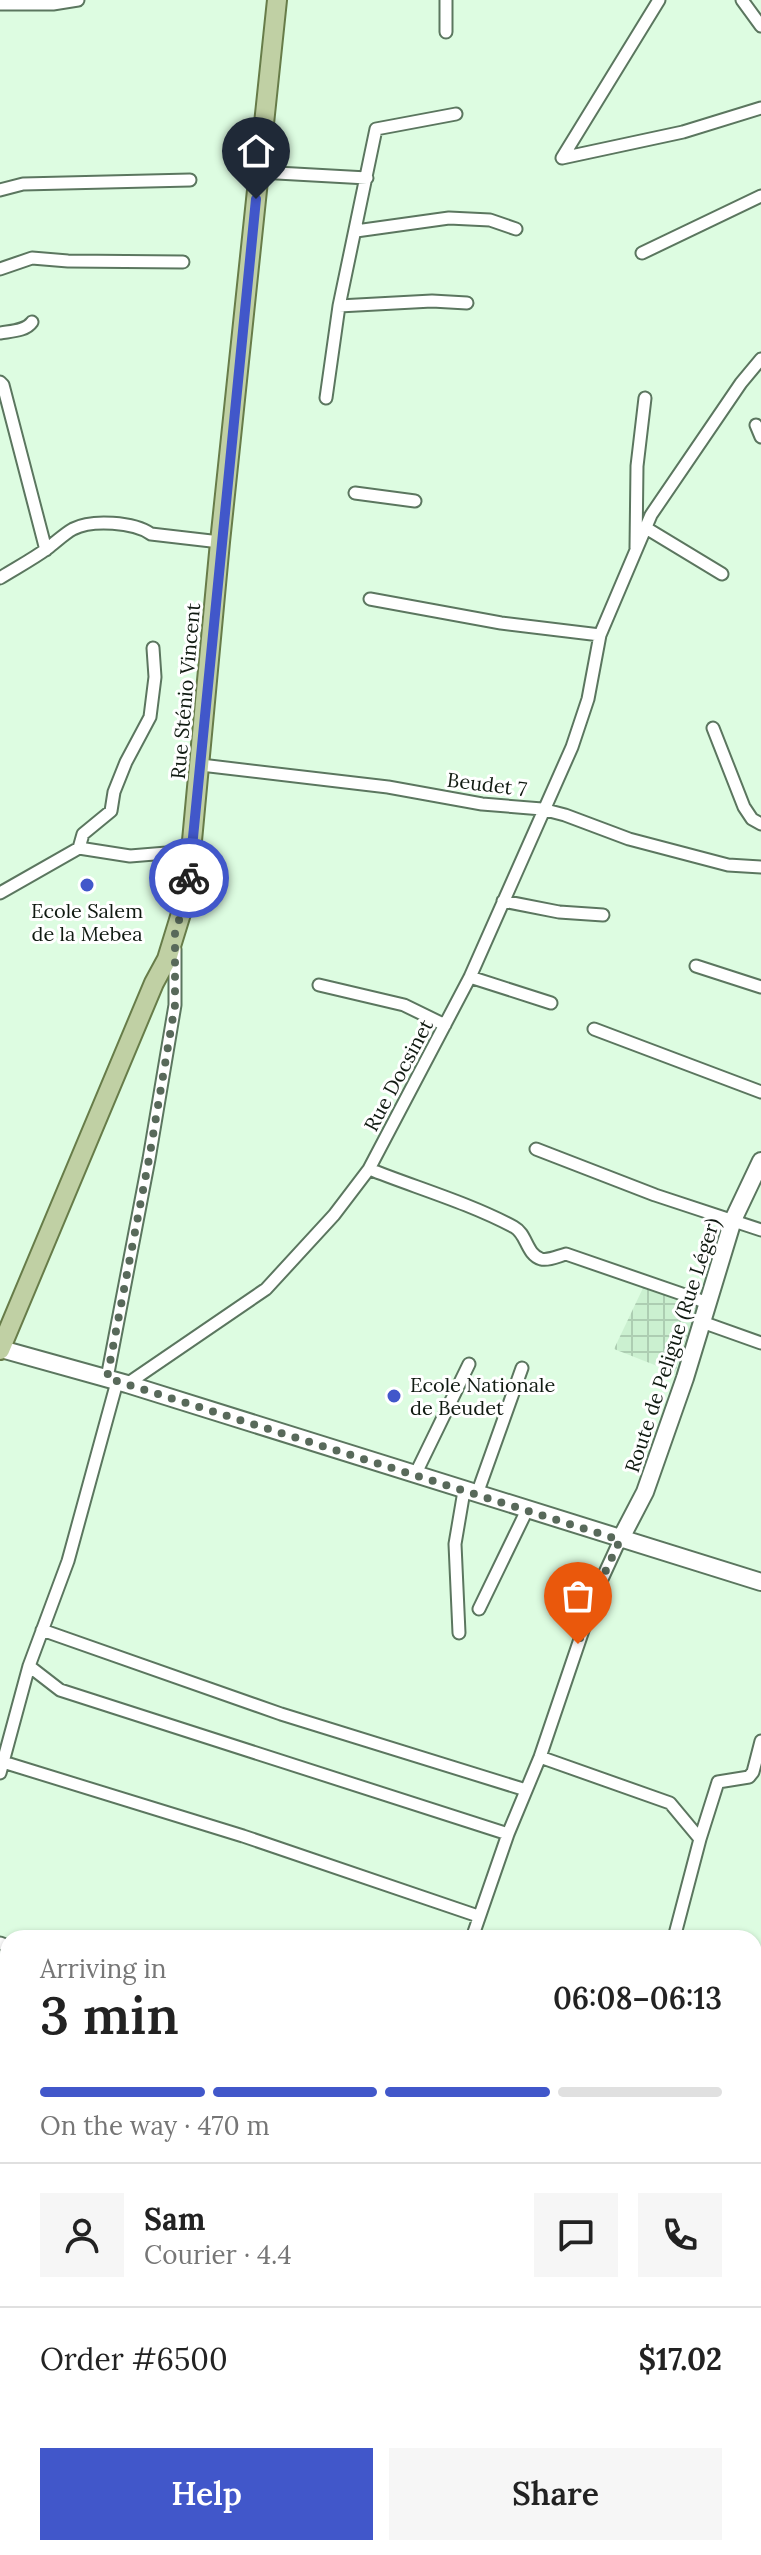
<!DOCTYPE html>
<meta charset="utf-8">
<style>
body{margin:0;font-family:Lora,serif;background:#f6f6f6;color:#222;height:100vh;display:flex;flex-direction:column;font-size:30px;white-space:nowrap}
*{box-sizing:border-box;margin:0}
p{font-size:26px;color:#767676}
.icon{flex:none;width:44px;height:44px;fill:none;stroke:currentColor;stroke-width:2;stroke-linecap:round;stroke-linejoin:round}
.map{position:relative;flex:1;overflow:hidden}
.sheet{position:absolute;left:0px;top:1930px;width:762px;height:626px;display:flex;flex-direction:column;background:#fff;border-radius:24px 24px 0 0;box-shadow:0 2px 6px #0004}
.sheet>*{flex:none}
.pin{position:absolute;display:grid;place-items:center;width:68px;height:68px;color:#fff;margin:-82px -34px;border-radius:50% 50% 50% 0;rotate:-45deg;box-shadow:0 0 8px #0007}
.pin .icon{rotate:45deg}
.courier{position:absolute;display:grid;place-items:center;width:80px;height:80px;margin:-40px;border:6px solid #4157ca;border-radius:50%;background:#fff;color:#222;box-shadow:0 2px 10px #0007}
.summary em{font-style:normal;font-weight:600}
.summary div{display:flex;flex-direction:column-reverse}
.summary{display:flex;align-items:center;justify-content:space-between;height:136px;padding:0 40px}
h1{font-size:52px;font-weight:600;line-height:60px}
.bar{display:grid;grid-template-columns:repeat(4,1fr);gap:12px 8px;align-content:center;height:96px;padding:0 40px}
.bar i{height:10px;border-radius:6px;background:#e0e0e0}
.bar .current{background:#4157ca}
.bar p{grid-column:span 4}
.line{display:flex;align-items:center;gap:20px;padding:0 40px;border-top:2px solid #e0e0e0}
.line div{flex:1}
.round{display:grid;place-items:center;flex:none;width:84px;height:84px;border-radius:0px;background:#f6f6f6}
.cta{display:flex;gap:16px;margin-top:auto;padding:16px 40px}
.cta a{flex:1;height:92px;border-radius:0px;background:#4157ca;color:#fff;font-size:32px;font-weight:600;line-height:92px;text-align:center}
.cta a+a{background:#f6f6f6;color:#222}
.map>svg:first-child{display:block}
</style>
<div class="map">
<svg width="761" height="2555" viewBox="0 0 761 2555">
<defs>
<pattern id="industrial-grid" width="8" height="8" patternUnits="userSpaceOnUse" patternTransform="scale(2)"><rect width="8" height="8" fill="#cbf0d0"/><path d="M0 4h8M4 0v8" fill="none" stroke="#adcdb2"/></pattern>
</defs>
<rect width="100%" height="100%" fill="#ddfce1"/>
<path fill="url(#industrial-grid)" d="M643 1288 697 1305 675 1373 614 1349Z"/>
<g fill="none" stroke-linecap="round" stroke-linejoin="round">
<defs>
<path id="street" d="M446 0V32
M742 0 761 26
M0 4H53L78 0
M456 114 376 129 339 306 432 301 467 303
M562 158 683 132 761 108
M562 158 659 0
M259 172 367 178
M0 190 23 184 190 180
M356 231 449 218 490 220 516 229
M642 253 761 196
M0 269 32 258 68 261 183 262
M0 333C11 331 26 331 32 322
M0 382 3 385 46 550
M326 398 339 306
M756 425 761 437
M355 493 415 501
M646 528 722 574
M636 548 637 466 645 398
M0 578C16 568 33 559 48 548 56 542 64 534 73 529 92 519 134 522 151 534L220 542
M370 599 501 623 600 635
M713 728 744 807 752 819 761 824
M201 765 388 787 482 804 542 809 565 815 629 839 728 865 761 867
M79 848 83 834 111 811 114 792 126 762 150 717 155 677 153 648
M0 893 79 848 130 856 191 851
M503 901 559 912 603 915
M696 966 761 987
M470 977 551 1003
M319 985 404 1005 445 1025
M594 1029 761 1092
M536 1149 655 1195 761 1230
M369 1169C417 1188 469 1203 514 1227 527 1234 526 1254 541 1259 549 1261 558 1256 566 1254L708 1303
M702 1322 761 1343
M107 1378 149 1159 175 1005V949
M127 1384 266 1289 334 1215 369 1169 470 977 572 747 588 699 600 635 651 515 741 383 761 359
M415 1475 469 1364
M477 1494 522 1368
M479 1609 527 1510
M42 1630 281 1714 526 1790
M459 1633 455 1544 464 1491
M29 1666 60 1690 508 1834
M540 1757 670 1803 700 1839
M3 1762 243 1836 478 1916
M0 1773 29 1666 68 1561 117 1382
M472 1938 508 1834 540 1757 596 1592 620 1540
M674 1938 700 1839 718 1782 749 1777 753 1772 761 1741
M0 1943 8 1946
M0 1984 8 1986
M0 2059 8 2061
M0 2172 8 2175
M0 2214 8 2205
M0 2388 8 2386
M754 2460 761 2463
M32 2555 34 2548
M243 2555 245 2548
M652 2555 654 2548"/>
<path id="secondary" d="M1 1349 127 1384 761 1582
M620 1540 645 1492 685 1378 733 1220 761 1161"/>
<path id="primary" d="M0 1350 154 983 167 959 187 894 220 542 277 0"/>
</defs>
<use href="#street" stroke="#5b765f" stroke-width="15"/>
<use href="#secondary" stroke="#5b765f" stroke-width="20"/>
<use href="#primary" stroke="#677c49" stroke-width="22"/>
<use href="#street" stroke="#fff" stroke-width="11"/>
<use href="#secondary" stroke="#fff" stroke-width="16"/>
<use href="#primary" stroke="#c0d0a4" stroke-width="18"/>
</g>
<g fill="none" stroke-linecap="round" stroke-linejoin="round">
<path stroke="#58695a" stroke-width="8" stroke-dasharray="0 14.4" d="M189 878 187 894 175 933V1005L149 1159 107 1378 620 1540 596 1592 578 1644"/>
<path stroke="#4157ca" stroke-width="10" d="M189 878 256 199"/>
</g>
<g fill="#4157ca" stroke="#fff" stroke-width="3">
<circle cx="87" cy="885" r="8"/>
<circle cx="394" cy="1396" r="8"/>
</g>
<g text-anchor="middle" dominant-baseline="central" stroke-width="6" stroke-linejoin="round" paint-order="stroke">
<g font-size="20" fill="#101a11" stroke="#fff">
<text transform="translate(185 691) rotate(-85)">Rue Sténio Vincent</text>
<text transform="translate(487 784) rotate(7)">Beudet 7</text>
<text transform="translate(398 1075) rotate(-62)">Rue Docsinet</text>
<text transform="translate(672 1345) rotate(-72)">Route de Peligue (Rue Léger)</text>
</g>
<g font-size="20" fill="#101a11" stroke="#fff">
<text x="87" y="910">Ecole Salem<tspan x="87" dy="23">de la Mebea</tspan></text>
<text x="410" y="1384" text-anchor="start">Ecole Nationale<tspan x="410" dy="23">de Beudet</tspan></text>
</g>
</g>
</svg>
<div class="pin" style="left:578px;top:1644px;background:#ea580c"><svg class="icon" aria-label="bag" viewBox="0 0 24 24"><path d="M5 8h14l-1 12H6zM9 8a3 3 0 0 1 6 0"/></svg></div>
<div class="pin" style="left:256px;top:199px;background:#1f2937"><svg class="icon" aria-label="home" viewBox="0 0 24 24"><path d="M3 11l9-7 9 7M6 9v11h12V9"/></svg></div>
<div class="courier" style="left:189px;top:878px"><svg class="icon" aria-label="bike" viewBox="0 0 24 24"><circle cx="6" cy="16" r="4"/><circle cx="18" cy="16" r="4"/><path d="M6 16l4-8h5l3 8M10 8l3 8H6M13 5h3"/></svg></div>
<section class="sheet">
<div class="summary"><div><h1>3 min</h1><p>Arriving in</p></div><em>06:08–06:13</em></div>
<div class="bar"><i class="current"></i><i class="current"></i><i class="current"></i><i></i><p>On the way · 470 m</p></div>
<div class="line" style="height:144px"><a class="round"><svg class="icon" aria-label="person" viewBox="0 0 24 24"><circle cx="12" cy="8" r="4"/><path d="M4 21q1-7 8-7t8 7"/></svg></a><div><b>Sam</b><p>Courier · 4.4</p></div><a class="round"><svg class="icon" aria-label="chat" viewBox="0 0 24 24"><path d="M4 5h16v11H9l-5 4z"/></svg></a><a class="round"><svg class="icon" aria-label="phone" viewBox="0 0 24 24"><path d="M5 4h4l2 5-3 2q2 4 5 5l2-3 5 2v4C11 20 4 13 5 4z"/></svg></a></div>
<div class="line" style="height:104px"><div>Order #6500</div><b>$17.02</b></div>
<div class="cta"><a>Help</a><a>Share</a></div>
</section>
</div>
